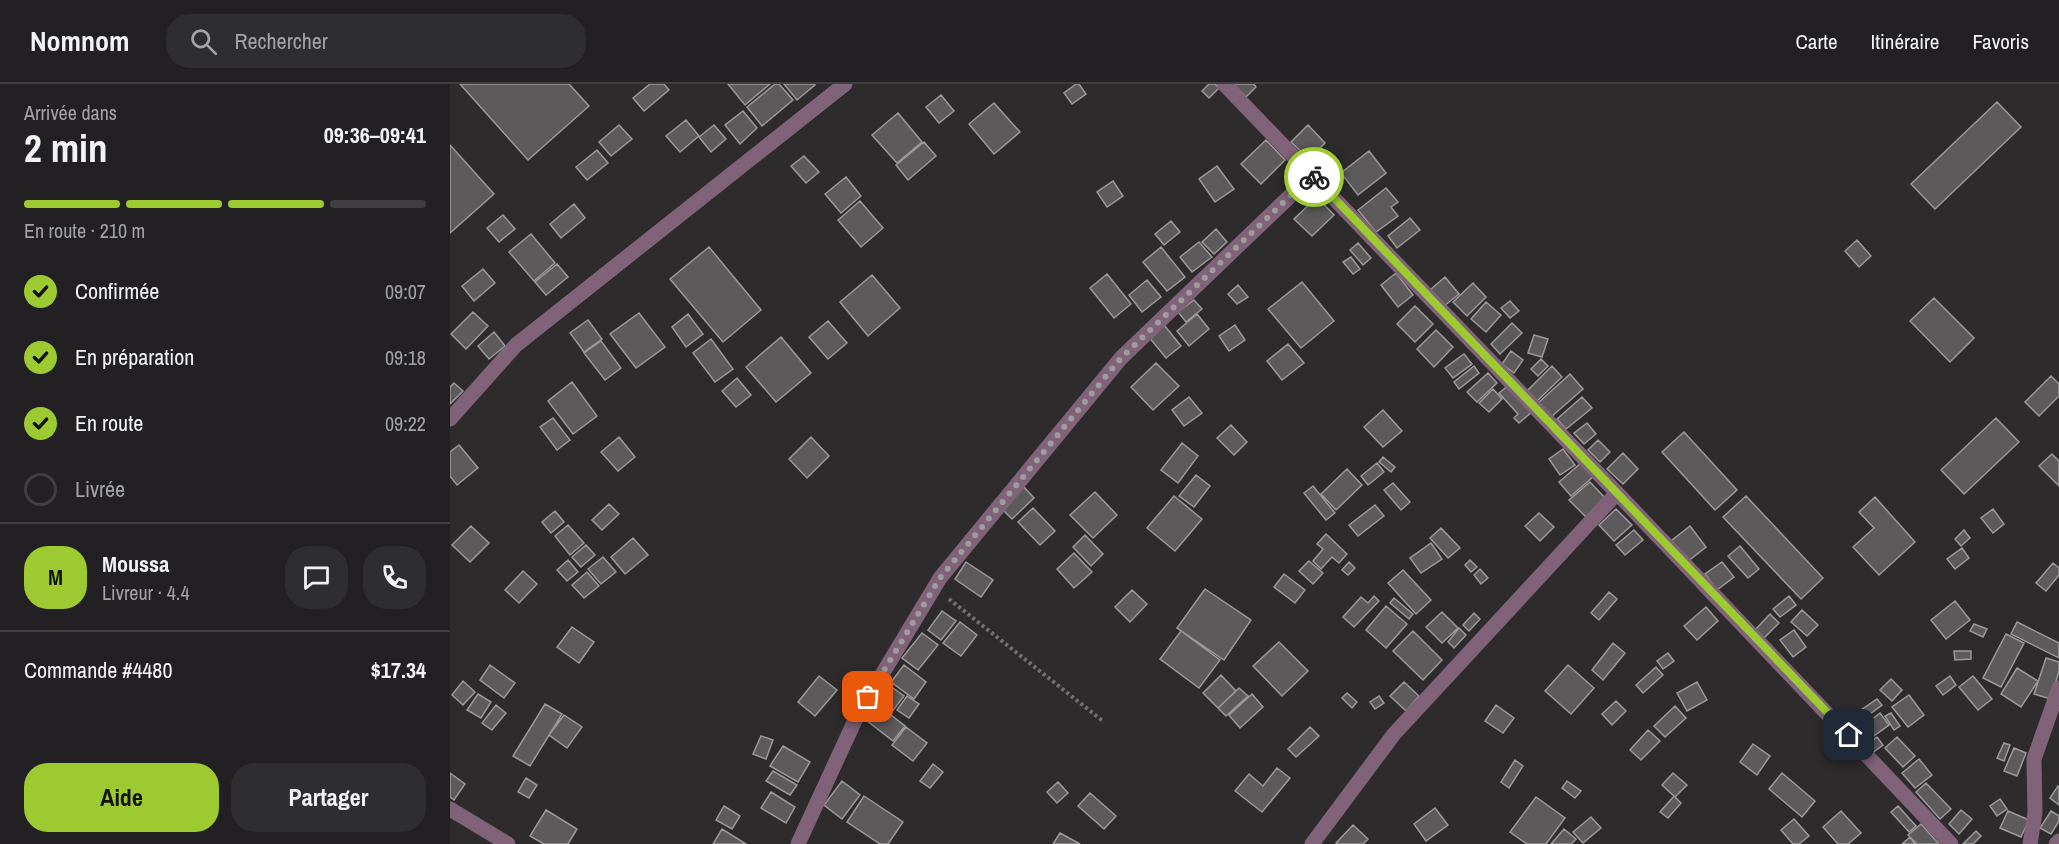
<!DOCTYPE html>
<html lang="fr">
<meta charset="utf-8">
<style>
body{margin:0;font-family:"Archivo Narrow",sans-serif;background:#2e2d2f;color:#f1f3f6;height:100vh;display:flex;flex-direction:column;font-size:22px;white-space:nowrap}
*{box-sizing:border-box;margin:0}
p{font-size:20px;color:#a2a3a5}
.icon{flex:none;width:33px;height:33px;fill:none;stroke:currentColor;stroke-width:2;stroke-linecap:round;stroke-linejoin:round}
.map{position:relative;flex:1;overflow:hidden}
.side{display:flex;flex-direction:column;background:#222022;width:450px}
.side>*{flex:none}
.pin{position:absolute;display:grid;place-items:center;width:51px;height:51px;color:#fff;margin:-26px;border-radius:12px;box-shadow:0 3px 9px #0006}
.courier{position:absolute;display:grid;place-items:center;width:60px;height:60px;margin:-30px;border:4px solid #9dca30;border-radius:50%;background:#fff;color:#222;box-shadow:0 2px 8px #0007}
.overview em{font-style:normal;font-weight:700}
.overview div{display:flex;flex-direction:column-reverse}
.overview{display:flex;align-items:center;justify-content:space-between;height:102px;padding:0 24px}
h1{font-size:39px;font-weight:700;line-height:45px}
.bar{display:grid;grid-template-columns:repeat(4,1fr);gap:9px 6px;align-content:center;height:72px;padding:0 24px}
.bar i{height:8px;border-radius:4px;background:#3f3e40}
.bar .active{background:#9dca30}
.bar p{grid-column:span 4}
.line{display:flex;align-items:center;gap:15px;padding:0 24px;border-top:2px solid #3f3e40}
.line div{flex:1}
.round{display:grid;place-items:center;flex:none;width:63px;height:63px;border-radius:24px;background:#2e2d2f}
ol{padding:0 24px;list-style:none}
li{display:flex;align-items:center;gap:18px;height:66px}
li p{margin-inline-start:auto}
li .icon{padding:6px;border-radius:50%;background:#9dca30;color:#111;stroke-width:4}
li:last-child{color:#a2a3a5}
li i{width:33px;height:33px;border:3px solid #3f3e40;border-radius:50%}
.button{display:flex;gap:12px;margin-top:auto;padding:12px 24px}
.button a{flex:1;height:69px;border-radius:24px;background:#9dca30;color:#111;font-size:24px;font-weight:700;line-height:69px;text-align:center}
.button a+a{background:#2e2d2f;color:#f1f3f6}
header{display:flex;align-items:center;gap:36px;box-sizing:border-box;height:84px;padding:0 30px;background:#222022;border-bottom:2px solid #3f3e40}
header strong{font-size:28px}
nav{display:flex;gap:33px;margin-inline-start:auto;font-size:21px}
.search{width:420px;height:54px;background:#2e2d2f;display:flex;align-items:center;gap:15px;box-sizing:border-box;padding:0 21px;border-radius:24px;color:#a2a3a5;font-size:22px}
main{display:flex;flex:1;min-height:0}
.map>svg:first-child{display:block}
</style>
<header>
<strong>Nomnom</strong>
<div class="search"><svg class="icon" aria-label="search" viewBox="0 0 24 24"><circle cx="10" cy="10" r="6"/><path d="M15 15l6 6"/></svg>Rechercher</div>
<nav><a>Carte</a><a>Itinéraire</a><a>Favoris</a></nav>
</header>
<main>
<section class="side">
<div class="overview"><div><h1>2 min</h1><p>Arrivée dans</p></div><em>09:36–09:41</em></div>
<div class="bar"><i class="active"></i><i class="active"></i><i class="active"></i><i></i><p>En route · 210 m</p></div>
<ol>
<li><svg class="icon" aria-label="check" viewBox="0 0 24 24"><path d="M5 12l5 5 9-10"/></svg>Confirmée<p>09:07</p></li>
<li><svg class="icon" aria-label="check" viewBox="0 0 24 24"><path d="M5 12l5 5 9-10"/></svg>En préparation<p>09:18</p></li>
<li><svg class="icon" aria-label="check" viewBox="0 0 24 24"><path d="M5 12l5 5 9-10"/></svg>En route<p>09:22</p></li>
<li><i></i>Livrée</li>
</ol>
<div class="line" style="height:108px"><b class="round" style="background:#9dca30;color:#111">M</b><div><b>Moussa</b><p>Livreur · 4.4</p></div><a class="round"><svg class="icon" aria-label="chat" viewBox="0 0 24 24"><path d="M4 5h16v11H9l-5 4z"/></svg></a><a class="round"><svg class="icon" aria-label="phone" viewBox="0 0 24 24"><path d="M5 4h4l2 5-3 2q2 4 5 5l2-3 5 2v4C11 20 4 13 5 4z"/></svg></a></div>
<div class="line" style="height:78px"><div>Commande #4480</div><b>$17.34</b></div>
<div class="button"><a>Aide</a><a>Partager</a></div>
</section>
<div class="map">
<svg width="1609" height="760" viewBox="0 0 1609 760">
<rect width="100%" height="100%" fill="#2e2b2d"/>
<path fill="#5d5a5c" stroke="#9c999b" stroke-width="1.5" d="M10 0H119L139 22 78 76Z
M200 0H214L219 6 194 27 183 14Z
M278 0H320L295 21Z
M325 0H329L343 16 312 42 297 23Z
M334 0H364L365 1 347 16Z
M626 0H629L636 10 622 20 614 9Z
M759 0H765L769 4 759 14 752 7Z
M783 0H804L806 3 796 13Z
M491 11 504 27 489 39 476 23Z
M1547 18 1571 43 1485 125 1461 100Z
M544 19 570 48 544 70 519 40Z
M293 27 307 44 290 60 275 41Z
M448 29 472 58 447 79 422 51Z
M236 36 249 52 230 68 216 52Z
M169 41 182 55 161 72 149 58Z
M264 41 276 55 261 68 249 53Z
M858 41 875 59 859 75 841 58Z
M816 56 835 76 811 100 791 80Z
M474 58 486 72 458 96 446 81Z
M0 61 44 110 0 149Z
M147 66 158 79 137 96 126 83Z
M919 67 936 89 908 111 891 89Z
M354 72 369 88 356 99 341 82Z
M767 82 784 105 765 118 749 95Z
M396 93 411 112 391 129 375 110Z
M663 97 673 112 657 123 647 108Z
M936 104 948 118 941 123 948 132 926 148 908 126Z
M867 113 884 131 862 152 844 135Z
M410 117 433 144 411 163 388 136Z
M124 120 135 134 111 154 100 140Z
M53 131 65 145 49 158 37 144Z
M960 134 970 146 947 164 938 152Z
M721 137 730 148 714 161 705 150Z
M766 145 777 158 764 170 752 158Z
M81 150 105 179 84 197 59 168Z
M1407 156 1421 172 1409 183 1395 167Z
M749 158 762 173 742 188 730 173Z
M908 159 921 174 913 181 900 166Z
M259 163 311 226 273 258 220 195Z
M711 163 735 193 717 207 693 178Z
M901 173 910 185 903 190 893 178Z
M107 180 118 193 96 211 85 198Z
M33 185 45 199 24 217 12 202Z
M946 189 963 211 948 223 931 201Z
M657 190 681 220 664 234 640 204Z
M422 191 450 224 418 252 390 218Z
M995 193 1009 210 994 222 980 206Z
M697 196 711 213 692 228 679 211Z
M852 198 884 237 851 264 818 225Z
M1023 199 1036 213 1017 232 1003 218Z
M788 201 798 213 787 220 778 210Z
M1484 214 1524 254 1500 278 1460 237Z
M744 216 752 225 736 238 728 228Z
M1060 217 1069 227 1060 234 1051 224Z
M1036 218 1051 231 1036 248 1021 235Z
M965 222 983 240 965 258 947 240Z
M23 228 38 242 16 265 1 250Z
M189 229 215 263 186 284 160 250Z
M238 230 253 250 236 263 222 243Z
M747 230 759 245 739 262 727 247Z
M138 236 152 255 134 268 120 249Z
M378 237 397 259 378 275 359 253Z
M1062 239 1072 249 1050 270 1041 260Z
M714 241 731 262 716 274 699 253Z
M785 241 795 256 779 267 769 252Z
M986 246 1003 263 984 283 967 265Z
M44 248 55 262 39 275 28 262Z
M1084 251 1098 255 1092 273 1078 269Z
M331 253 361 289 326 318 296 283Z
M261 255 283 285 265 298 243 269Z
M151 257 171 284 155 296 134 269Z
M838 260 854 279 832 296 817 277Z
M1061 267 1073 276 1064 289 1052 280Z
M1014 270 1022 280 1003 294 995 284Z
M1091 275 1098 282 1088 292 1081 285Z
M706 279 729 302 703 326 681 303Z
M1024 282 1029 289 1009 305 1004 298Z
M1102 282 1112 293 1086 318 1076 308Z
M1038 289 1047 299 1027 318 1017 308Z
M1120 290 1133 305 1100 334 1087 320Z
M1601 292 1609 300V312L1589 332 1575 318Z
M287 294 301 311 286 323 272 307Z
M122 298 147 332 123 350 98 317Z
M4 299 13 307 0 320V303Z
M1059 301 1083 327 1069 339 1064 334 1068 330 1049 309Z
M1043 305 1052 315 1039 328 1029 319Z
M739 313 752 329 734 342 722 326Z
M1132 313 1142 324 1116 345 1107 335Z
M933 326 952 347 933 363 914 343Z
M103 334 120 356 107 366 90 343Z
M1546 334 1569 358 1514 410 1491 386Z
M1137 339 1146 350 1134 360 1124 349Z
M781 341 797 358 784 371 767 354Z
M1234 348 1287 406 1265 426 1212 368Z
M169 353 185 373 168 387 151 368Z
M361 353 379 372 357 394 339 375Z
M1148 356 1160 368 1150 378 1138 366Z
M732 359 748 372 728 399 711 386Z
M9 361 28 384 7 401 0 392V368Z
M1113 365 1125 381 1110 391 1099 375Z
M1173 369 1188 385 1173 400 1157 385Z
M1602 370 1609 377V402L1589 382Z
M933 373 945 383 941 388 929 378Z
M927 379 934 388 918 401 911 392Z
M1131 379 1143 393 1121 412 1109 398Z
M897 385 912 401 886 426 871 410Z
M746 391 760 402 744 423 729 412Z
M1140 398 1156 415 1136 433 1119 416Z
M943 399 960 418 951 426 934 406Z
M573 402 584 414 562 435 550 423Z
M863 402 885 429 876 436 854 409Z
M645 408 667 431 643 454 620 431Z
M724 412 752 435 725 467 697 444Z
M1296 412 1373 494 1351 515 1273 433Z
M1425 413 1465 458 1429 491 1403 463 1424 444 1409 428Z
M159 420 169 430 152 446 142 436Z
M925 421 934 432 908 452 899 441Z
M583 424 605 447 590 461 568 438Z
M1166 425 1182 441 1164 457 1149 441Z
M1543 425 1554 440 1543 449 1531 434Z
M105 427 114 438 101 449 92 438Z
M1089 429 1104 443 1090 457 1075 442Z
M118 441 134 459 120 471 105 452Z
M21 442 39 459 20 478 2 461Z
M1240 442 1256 463 1237 478 1221 457Z
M991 444 1010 464 998 474 980 454Z
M1184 446 1193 456 1175 471 1166 461Z
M1514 446 1520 454 1511 462 1505 455Z
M876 450 897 470 889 479 882 473 871 485 863 477 873 465 867 460Z
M635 451 653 470 641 482 623 463Z
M183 454 198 471 175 490 161 473Z
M981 459 992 475 971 489 960 474Z
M136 461 145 471 131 483 122 473Z
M1290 462 1309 485 1298 494 1278 472Z
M1512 464 1519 474 1505 485 1497 475Z
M624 469 642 488 624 504 607 485Z
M153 473 166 488 151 500 138 485Z
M118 476 128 488 117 497 107 486Z
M1020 476 1027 483 1021 488 1015 481Z
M859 477 873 489 863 500 849 487Z
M516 478 543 496 531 513 505 495Z
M899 478 905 484 898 491 892 486Z
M1272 478 1284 493 1267 506 1255 490Z
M1603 479 1609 484V491L1596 507 1586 499Z
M1030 485 1038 494 1031 500 1024 491Z
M953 486 981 516 966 530 938 499Z
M73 487 87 500 69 519 55 506Z
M137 488 149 502 134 514 122 501Z
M834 490 855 506 845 519 824 503Z
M755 505 801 536 774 576 727 544Z
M682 506 697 520 680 538 665 523Z
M1159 508 1167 515 1149 536 1141 529Z
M924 512 929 517 904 543 893 533 911 513 918 519Z
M1339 512 1346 521 1330 533 1323 525Z
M944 514 963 530 959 535 940 519Z
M1505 517 1520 536 1496 555 1481 536Z
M936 522 957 540 936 564 916 546Z
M1256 523 1268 537 1247 556 1234 542Z
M1352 526 1368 541 1357 552 1341 538Z
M492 527 506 537 491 556 478 546Z
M992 528 1008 544 992 559 976 543Z
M1024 529 1030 535 1019 547 1013 541Z
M1320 530 1329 539 1312 556 1303 548Z
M510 538 527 551 511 572 493 559Z
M1567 538 1609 559V574L1561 550Z
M1524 540 1537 545 1533 553 1520 547Z
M122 543 144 558 129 579 107 563Z
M1009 544 1016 551 1004 564 998 558Z
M1344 546 1356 563 1343 573 1330 556Z
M731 547 770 576 749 604 710 575Z
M963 547 992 576 973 596 943 567Z
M472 549 488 561 468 586 452 574Z
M1556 550 1574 559 1551 603 1533 594Z
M829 558 858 587 832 612 803 582Z
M1163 559 1175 569 1153 596 1142 586Z
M1504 567H1521V575L1505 576Z
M1218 569 1224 577 1213 585 1207 577Z
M1596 574 1609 578V587L1601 615 1584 610Z
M40 581 65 599 54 614 30 596Z
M454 581 476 598 464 615 441 598Z
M1118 581 1144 604 1121 630 1095 607Z
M1206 583 1213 591 1193 609 1186 601Z
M1567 584 1588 597 1571 623 1551 610Z
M771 591 786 607 768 624 753 609Z
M369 592 387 606 365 632 348 618Z
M1500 592 1506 601 1493 611 1486 602Z
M1523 592 1542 615 1528 626 1509 603Z
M1441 595 1452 606 1442 617 1430 606Z
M13 597 25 608 13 621 2 611Z
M954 598 969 612 956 627 940 612Z
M1247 598 1257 616 1237 627 1227 609Z
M443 604 454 612 441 629 430 621Z
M789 604 798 612 776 632 768 624Z
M897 609 907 618 902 624 892 614Z
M28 610 41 618 31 634 17 626Z
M802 610 813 623 790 644 779 631Z
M1459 611 1474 631 1458 643 1442 623Z
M457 612 469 620 459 634 447 626Z
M929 612 934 619 925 625 920 618Z
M1427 615 1432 621 1416 633 1411 626Z
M1166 617 1176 627 1162 641 1152 630Z
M95 620 112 630 80 682 63 672Z
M46 621 56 629 42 646 32 639Z
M428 621 455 642 443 657 416 636Z
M1046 621 1064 634 1053 649 1035 637Z
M1225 622 1236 634 1215 653 1204 642Z
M1430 629 1439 641 1421 654 1413 642Z
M1441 629 1450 642 1444 646 1435 632Z
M114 631 132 643 117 664 99 651Z
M456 643 477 659 463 677 442 661Z
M860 643 869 652 846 673 838 665Z
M1198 646 1210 657 1191 676 1180 666Z
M311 652 323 656 316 675 303 670Z
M1427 653 1433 661 1421 670 1415 662Z
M1447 653 1465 672 1453 683 1435 664Z
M1554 659 1560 661 1554 677 1547 674Z
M1303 660 1320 672 1307 691 1290 678Z
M333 662 360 678 348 698 320 682Z
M1564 664 1576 669 1567 692 1554 687Z
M1469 675 1482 691 1465 704 1452 689Z
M1065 676 1073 682 1059 704 1051 698Z
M483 680 493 688 480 704 470 697Z
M827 684 840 694 812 728 785 707 799 690 813 702Z
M323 687 347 701 340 711 316 697Z
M0 689 15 700 4 716 0 713Z
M1223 689 1237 701 1225 713 1212 701Z
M1332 689 1365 717 1352 733 1319 705Z
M76 694 87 701 79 714 68 708Z
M392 697 410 711 392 735 374 721Z
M1117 697 1131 707 1125 714 1112 704Z
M608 698 618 709 607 719 597 708Z
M1476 699 1501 725 1490 735 1466 708Z
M1608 702 1609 703V721L1600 714Z
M321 708 345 723 336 739 311 724Z
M640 709 666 732 654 745 628 722Z
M414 712 453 738 438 760H430L397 738Z
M1224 712 1231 719 1218 734 1210 728Z
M1086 713 1115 734 1096 760H1077L1060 748Z
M1550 715 1557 725 1547 732 1540 722Z
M274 722 290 732 282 745 266 736Z
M1448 722 1466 742 1459 748 1441 728Z
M985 724 998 741 976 757 964 740Z
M96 726 127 745 118 760H94L80 752Z
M1511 726 1522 735 1509 750 1499 740Z
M1391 727 1411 749 1398 760H1388L1373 743Z
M1558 727 1579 736 1571 753 1550 744Z
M1601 727 1609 732V737L1601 750 1590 744Z
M1141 733 1151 744 1133 759 1123 748Z
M1344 735 1359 752 1349 760H1343L1331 746Z
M1471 740 1489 760H1467L1458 751Z
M903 741 918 755 913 760H887L886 759Z
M272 745 296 760H263Z
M1114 745 1126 755 1121 760H1101Z
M1526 747 1531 752 1523 760H1513Z
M610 749 630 760H603Z
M1460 753 1465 760H1452Z"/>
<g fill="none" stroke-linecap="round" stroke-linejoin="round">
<path stroke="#727072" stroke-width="4" stroke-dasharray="3 3" stroke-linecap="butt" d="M499 515 654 638"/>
<path stroke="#806379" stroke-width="15" d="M774 0 1167 409 1501 760
M0 335 66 261 395 0
M0 725 58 760
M348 760 407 632 490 494 671 274 862 91
M862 760 944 650 1167 409
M1580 760 1585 729 1584 675 1609 604
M1606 760 1609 757"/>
</g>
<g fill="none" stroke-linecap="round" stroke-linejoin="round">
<path stroke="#9e9c9d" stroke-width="6" stroke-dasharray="0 10.8" d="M418 613 490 494 671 274 862 91 864 93"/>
<path stroke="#9dca30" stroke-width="8" d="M864 93 1399 651"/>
</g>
</svg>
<div class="pin" style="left:418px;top:613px;background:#ea580c"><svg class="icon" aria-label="bag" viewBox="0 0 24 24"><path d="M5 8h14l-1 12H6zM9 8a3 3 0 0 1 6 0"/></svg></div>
<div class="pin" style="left:1399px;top:651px;background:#1f2937"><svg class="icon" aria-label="home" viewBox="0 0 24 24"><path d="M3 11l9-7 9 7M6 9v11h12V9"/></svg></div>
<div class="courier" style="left:864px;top:93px"><svg class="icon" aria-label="bike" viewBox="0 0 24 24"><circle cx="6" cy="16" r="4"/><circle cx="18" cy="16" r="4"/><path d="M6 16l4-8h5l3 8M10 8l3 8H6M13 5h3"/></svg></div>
</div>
</main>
